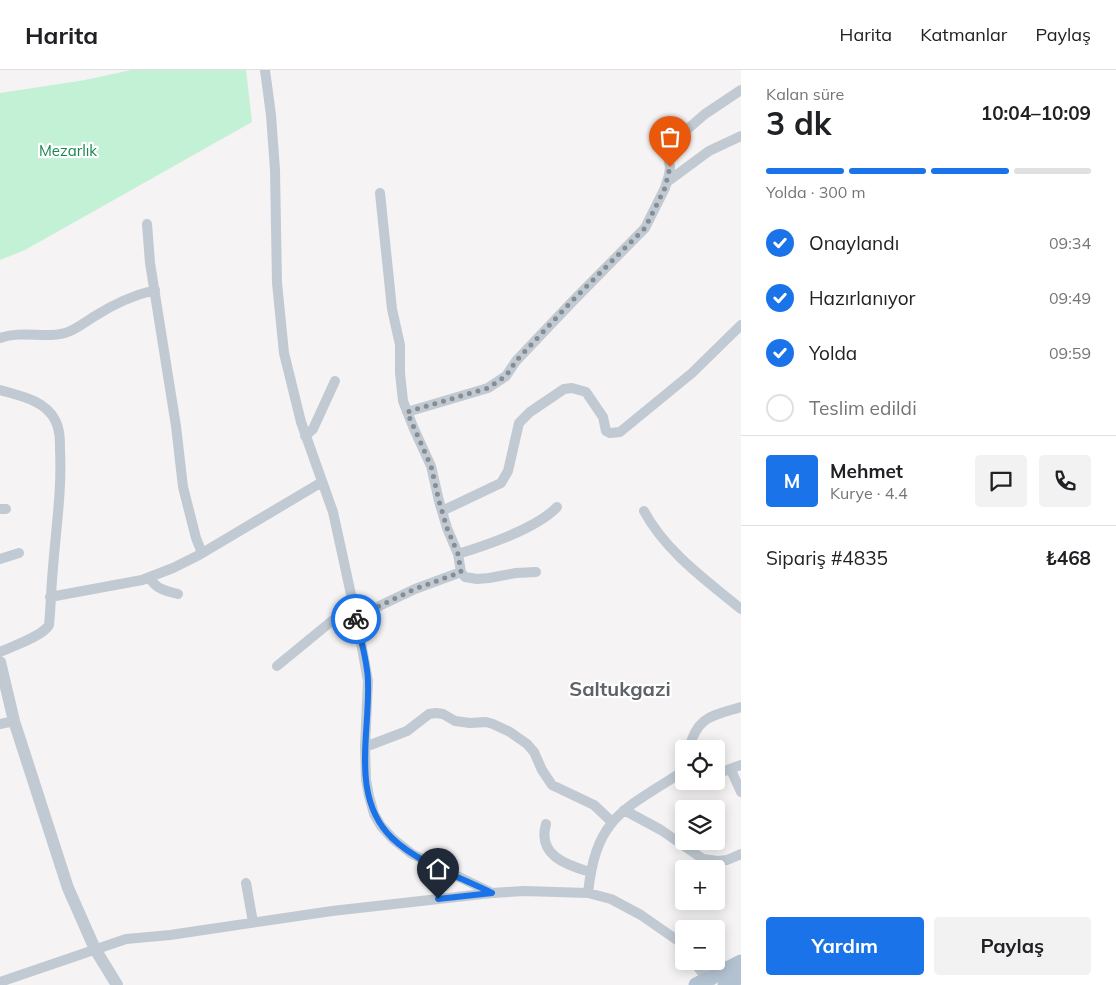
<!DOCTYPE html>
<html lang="tr">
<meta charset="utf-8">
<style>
body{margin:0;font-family:Mulish,sans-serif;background:#f2f2f2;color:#202124;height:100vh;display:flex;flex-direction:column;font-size:19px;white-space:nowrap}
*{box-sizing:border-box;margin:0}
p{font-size:16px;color:#757577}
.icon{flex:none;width:28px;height:28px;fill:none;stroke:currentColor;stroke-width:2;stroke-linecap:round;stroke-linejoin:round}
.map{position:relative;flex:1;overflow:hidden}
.side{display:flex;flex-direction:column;background:#fff;width:375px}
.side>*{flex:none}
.fabs{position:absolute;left:675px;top:670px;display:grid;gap:10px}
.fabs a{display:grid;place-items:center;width:50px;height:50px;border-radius:5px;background:#fff;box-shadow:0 2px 12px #0003;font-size:25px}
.pin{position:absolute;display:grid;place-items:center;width:42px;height:42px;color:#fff;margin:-51px -21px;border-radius:50% 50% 50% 0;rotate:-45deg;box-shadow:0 0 5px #0007}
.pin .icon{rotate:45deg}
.courier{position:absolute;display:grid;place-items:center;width:50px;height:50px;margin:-25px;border:4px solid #1a73e8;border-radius:50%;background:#fff;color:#222;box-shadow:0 1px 6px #0007}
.overview em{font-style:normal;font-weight:700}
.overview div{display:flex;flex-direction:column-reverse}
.overview{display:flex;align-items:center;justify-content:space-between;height:85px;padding:0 25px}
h1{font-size:32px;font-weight:700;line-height:38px}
.bar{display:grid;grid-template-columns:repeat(4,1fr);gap:8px 5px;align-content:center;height:60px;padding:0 25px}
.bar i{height:6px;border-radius:4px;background:#e0e0e0}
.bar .selected{background:#1a73e8}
.bar p{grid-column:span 4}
.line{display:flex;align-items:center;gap:12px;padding:0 25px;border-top:1px solid #e0e0e0}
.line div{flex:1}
.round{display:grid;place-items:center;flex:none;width:52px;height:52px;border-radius:5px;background:#f2f2f2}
ol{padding:0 25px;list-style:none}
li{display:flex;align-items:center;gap:15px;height:55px}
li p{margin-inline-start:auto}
li .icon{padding:5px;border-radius:50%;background:#1a73e8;color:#fff;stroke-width:4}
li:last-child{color:#757577}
li i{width:28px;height:28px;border:2px solid #e0e0e0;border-radius:50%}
.cta{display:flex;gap:10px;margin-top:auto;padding:10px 25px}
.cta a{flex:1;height:58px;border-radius:5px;background:#1a73e8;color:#fff;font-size:20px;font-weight:700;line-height:58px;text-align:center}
.cta a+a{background:#f2f2f2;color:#202124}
header{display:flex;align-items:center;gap:30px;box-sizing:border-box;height:70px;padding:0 25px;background:#fff;border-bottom:1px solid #e0e0e0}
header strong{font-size:24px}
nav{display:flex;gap:28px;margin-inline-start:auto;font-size:18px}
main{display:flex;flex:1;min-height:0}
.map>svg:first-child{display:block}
</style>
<header>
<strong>Harita</strong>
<nav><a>Harita</a><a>Katmanlar</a><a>Paylaş</a></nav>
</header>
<main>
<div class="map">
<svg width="741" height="915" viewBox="0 0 741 915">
<rect width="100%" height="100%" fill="#f5f3f3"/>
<path fill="#c3f1d5" d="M131 0H246L252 52 25 180 0 190V23L85 10Z"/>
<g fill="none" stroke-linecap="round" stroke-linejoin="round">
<path stroke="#c1cad2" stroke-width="10" d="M265 0 271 45 275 100 277 213 284 283 301 352 333 442 359 561 368 611 365 677 366 710 369 726 374 744 381 756 393 769 412 784 492 823
M667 112 709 81 741 66
M147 154 150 193 176 356 183 417 196 468 202 483
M0 268C23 260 44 269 65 263 76 260 85 252 95 246 114 234 134 225 155 220
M0 320C20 326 45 330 55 350 60 359 60 370 60 380 62 421 56 457 53 498 51 517 51 536 49 555 43 566 13 576 0 582
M407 342 488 318 506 306 516 291 573 231 645 158 665 118 669 105 670 97 667 82 669 75 705 44 741 20
M305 366 313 359 335 311
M0 439H6
M442 441 501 413 508 401 519 353 530 342 564 319 572 318 586 322 603 347 606 361 610 363 620 362 692 303 741 255
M644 441C666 482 706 510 741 539
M458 484C487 475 536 459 557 437
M0 489 19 483
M461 502 465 507 477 509 489 508 516 503 536 502
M149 507C156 519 165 521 178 524
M50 527 142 510 173 498 199 485 322 412
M356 547 415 519 461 502 458 484 447 458 439 431 431 396 414 359 403 331 400 303V275L392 239 380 123
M277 596 333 550 354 538
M0 654 14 651
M365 677 407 661 429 644 436 643 443 644 455 651 470 653 486 652 493 654 510 662 527 674 534 682 542 700 552 715 594 735 612 752
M689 679C697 646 712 646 741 637
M731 700 741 722
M716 704 741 695
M624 740 661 760 703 789 718 791 727 790 741 784
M546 754C537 785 566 795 590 802
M246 813 253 852
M588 823C596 749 621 741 679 704L684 697
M716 890C722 893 726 897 726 904
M695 891C698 899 705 908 713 910
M0 912 126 869 170 865 332 841 492 823 524 821 588 823 611 829 641 845 684 875"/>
<path stroke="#c1cad2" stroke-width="12" d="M0 592 14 651 68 818 95 879 117 915"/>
<path stroke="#b3c2d1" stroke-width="15" d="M696 915 741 892
M725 915 741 906"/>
</g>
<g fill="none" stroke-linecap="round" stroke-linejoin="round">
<path stroke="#868d94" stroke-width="5" stroke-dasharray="0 9" d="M356 549V547L415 519 461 502 458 484 447 458 439 431 431 396 407 342 488 318 506 306 516 291 572 231 645 158 665 118 670 97"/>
<path stroke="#1a73e8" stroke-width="6" d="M356 549C360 567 368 593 368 612 370 664 350 727 392 768 418 793 460 807 492 823L438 829"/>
</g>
<g text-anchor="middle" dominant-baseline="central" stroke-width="4.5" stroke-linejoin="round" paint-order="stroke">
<g font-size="15" fill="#17864f" stroke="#fff">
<text x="68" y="80">Mezarlık</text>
</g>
<g font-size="20" font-weight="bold" fill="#5f6368" stroke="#fff">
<text x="620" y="618">Saltukgazi</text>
</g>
</g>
</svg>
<div class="fabs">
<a><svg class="icon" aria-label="locate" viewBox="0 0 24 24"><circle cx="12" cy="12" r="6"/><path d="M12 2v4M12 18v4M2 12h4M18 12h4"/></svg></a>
<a><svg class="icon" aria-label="layers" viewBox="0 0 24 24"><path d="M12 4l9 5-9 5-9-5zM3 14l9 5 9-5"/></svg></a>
<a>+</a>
<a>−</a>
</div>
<div class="pin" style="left:670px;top:97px;background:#ea580c"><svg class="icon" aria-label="bag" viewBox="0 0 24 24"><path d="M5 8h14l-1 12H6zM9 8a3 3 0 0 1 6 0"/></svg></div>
<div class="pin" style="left:438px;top:829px;background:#1f2937"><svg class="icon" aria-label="home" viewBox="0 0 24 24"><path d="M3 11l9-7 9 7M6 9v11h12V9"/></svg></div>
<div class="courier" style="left:356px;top:549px"><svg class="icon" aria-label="bike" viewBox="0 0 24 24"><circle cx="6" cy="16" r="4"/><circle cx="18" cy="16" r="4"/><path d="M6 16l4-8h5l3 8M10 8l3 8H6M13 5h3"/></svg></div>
</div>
<section class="side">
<div class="overview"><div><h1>3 dk</h1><p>Kalan süre</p></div><em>10:04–10:09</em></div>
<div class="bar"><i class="selected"></i><i class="selected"></i><i class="selected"></i><i></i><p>Yolda · 300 m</p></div>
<ol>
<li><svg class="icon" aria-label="check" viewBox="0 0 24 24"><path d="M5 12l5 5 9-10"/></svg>Onaylandı<p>09:34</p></li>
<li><svg class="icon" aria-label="check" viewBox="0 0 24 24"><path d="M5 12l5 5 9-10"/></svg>Hazırlanıyor<p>09:49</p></li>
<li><svg class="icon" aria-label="check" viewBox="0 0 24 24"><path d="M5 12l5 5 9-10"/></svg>Yolda<p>09:59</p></li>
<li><i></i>Teslim edildi</li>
</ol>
<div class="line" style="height:90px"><b class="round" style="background:#1a73e8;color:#fff">M</b><div><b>Mehmet</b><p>Kurye · 4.4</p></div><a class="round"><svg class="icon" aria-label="chat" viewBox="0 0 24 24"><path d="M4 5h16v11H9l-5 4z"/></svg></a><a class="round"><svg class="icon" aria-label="phone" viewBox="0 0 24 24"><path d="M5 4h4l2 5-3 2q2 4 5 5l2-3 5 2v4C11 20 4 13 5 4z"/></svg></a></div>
<div class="line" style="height:65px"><div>Sipariş #4835</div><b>₺468</b></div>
<div class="cta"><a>Yardım</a><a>Paylaş</a></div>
</section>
</main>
